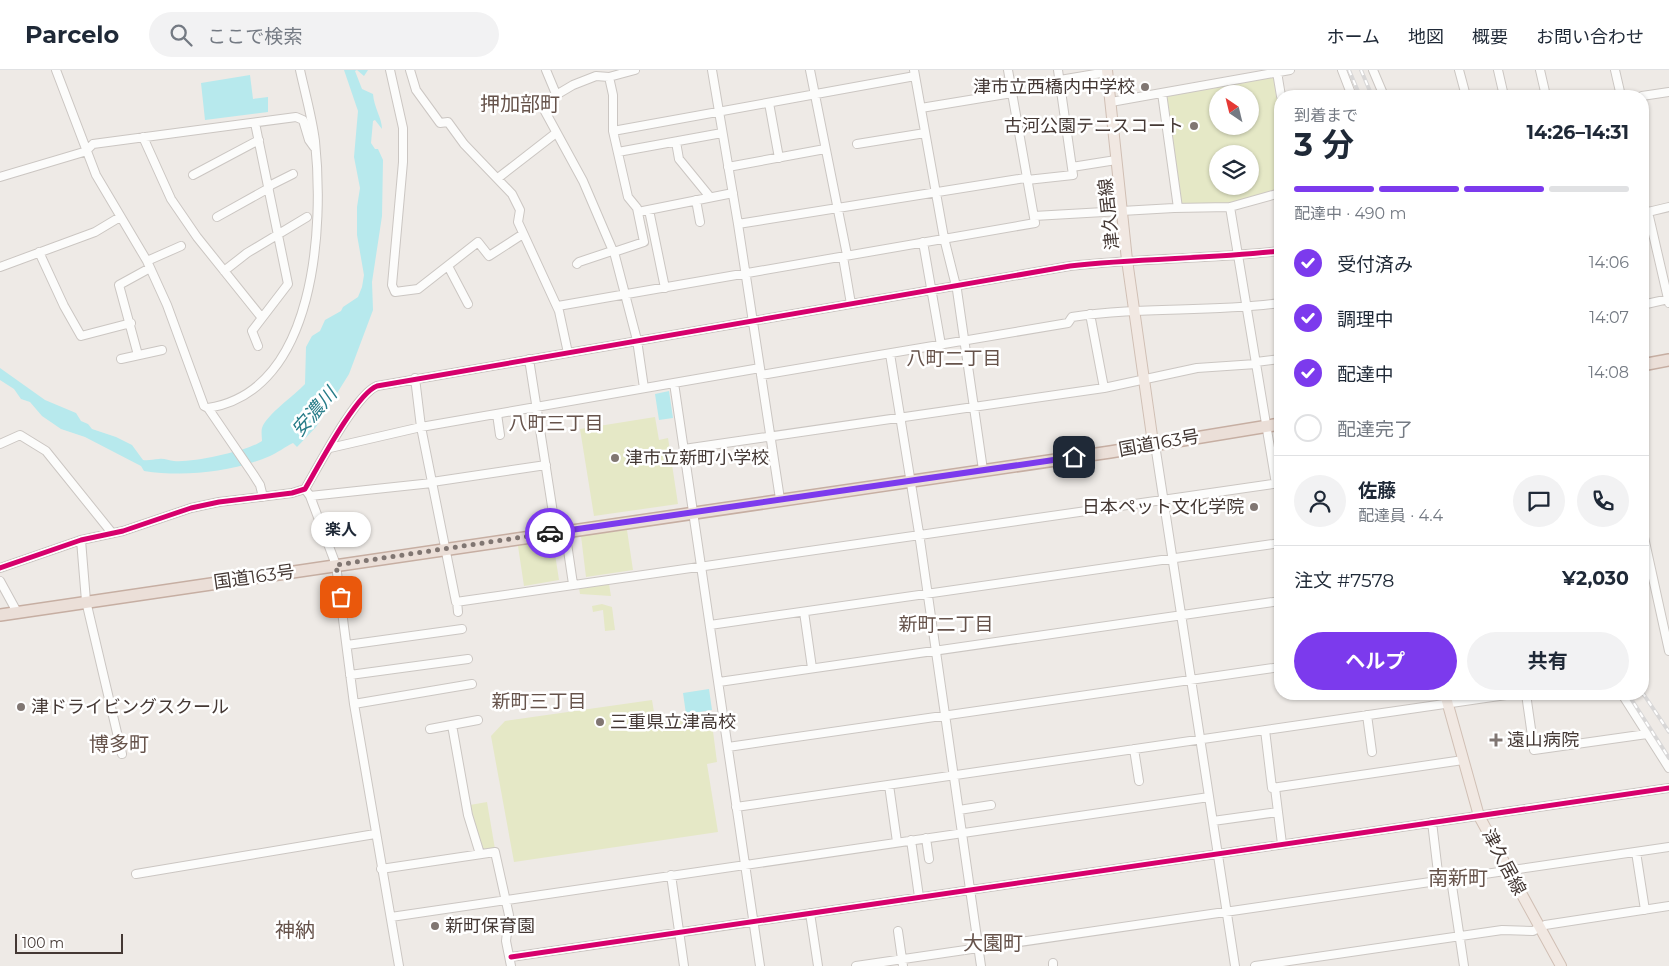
<!DOCTYPE html>
<html lang="ja">
<meta charset="utf-8">
<style>
body{margin:0;font-family:Montserrat,"Noto Sans JP",sans-serif;background:#f2f2f3;color:#1f2937;height:100vh;display:flex;flex-direction:column;font-size:19px;white-space:nowrap}
*{box-sizing:border-box;margin:0}
p{font-size:16px;color:#747a83}
.icon{flex:none;width:28px;height:28px;fill:none;stroke:currentColor;stroke-width:2;stroke-linecap:round;stroke-linejoin:round}
.map{position:relative;flex:1;overflow:hidden}
.sheet{position:absolute;left:1274px;top:20px;width:375px;height:610px;display:flex;flex-direction:column;background:#fff;border-radius:20px;box-shadow:0 1px 4px #0004}
.sheet>*{flex:none}
.needle{width:32px;rotate:325deg}
.buttons{position:absolute;left:1209px;top:15px;display:grid;gap:10px}
.buttons a{display:grid;place-items:center;width:50px;height:50px;border-radius:50%;background:#fff;box-shadow:0 1px 4px #0004;font-size:25px}
.scale{position:absolute;left:15px;bottom:12px;width:108px;box-sizing:border-box;padding-left:5px;border:2px solid #443834;border-top:0;font-size:14px;line-height:18px;white-space:nowrap;color:#443834;-webkit-text-stroke:4px #fff;paint-order:stroke}
.pin{position:absolute;display:grid;place-items:center;width:42px;height:42px;color:#fff;margin:-21px;border-radius:10px;box-shadow:0 2px 8px #0006}
.courier{position:absolute;display:grid;place-items:center;width:50px;height:50px;margin:-25px;border:4px solid #7c3aed;border-radius:50%;background:#fff;color:#222;box-shadow:0 1px 6px #0007}
.bubble{position:absolute;height:35px;border-radius:18px;background:#fff;box-shadow:0 1px 4px #0004;font-size:16px;font-weight:700;line-height:35px;text-align:center}
.summary em{font-style:normal;font-weight:700}
.summary div{display:flex;flex-direction:column-reverse}
.summary{display:flex;align-items:center;justify-content:space-between;height:85px;padding:0 20px}
h1{font-size:32px;font-weight:700;line-height:38px}
.bar{display:grid;grid-template-columns:repeat(4,1fr);gap:8px 5px;align-content:center;height:60px;padding:0 20px}
.bar i{height:6px;border-radius:4px;background:#e0e1e3}
.bar .active{background:#7c3aed}
.bar p{grid-column:span 4}
.line{display:flex;align-items:center;gap:12px;padding:0 20px;border-top:1px solid #e0e1e3}
.line div{flex:1}
.round{display:grid;place-items:center;flex:none;width:52px;height:52px;border-radius:26px;background:#f2f2f3}
ol{padding:0 20px;list-style:none}
li{display:flex;align-items:center;gap:15px;height:55px}
li p{margin-inline-start:auto}
li .icon{padding:5px;border-radius:50%;background:#7c3aed;color:#fff;stroke-width:4}
li:last-child{color:#747a83}
li i{width:28px;height:28px;border:2px solid #e0e1e3;border-radius:50%}
.action{display:flex;gap:10px;margin-top:auto;padding:10px 20px}
.action a{flex:1;height:58px;border-radius:30px;background:#7c3aed;color:#fff;font-size:20px;font-weight:700;line-height:58px;text-align:center}
.action a+a{background:#f2f2f3;color:#1f2937}
header{display:flex;align-items:center;gap:30px;box-sizing:border-box;height:70px;padding:0 25px;background:#fff;border-bottom:1px solid #e0e1e3}
header strong{font-size:24px}
nav{display:flex;gap:28px;margin-inline-start:auto;font-size:18px}
.search{width:350px;height:45px;background:#f2f2f3;display:flex;align-items:center;gap:12px;box-sizing:border-box;padding:0 18px;border-radius:28px;color:#747a83;font-size:19px}
.map>svg:first-child{display:block}
</style>
<header>
<strong>Parcelo</strong>
<div class="search"><svg class="icon" aria-label="search" viewBox="0 0 24 24"><circle cx="10" cy="10" r="6"/><path d="M15 15l6 6"/></svg>ここで検索</div>
<nav><a>ホーム</a><a>地図</a><a>概要</a><a>お問い合わせ</a></nav>
</header>
<div class="map">
<svg width="1669" height="896" viewBox="0 0 1669 896">
<rect width="100%" height="100%" fill="#eeeae6"/>
<path fill="#e5e8c6" fill-rule="evenodd" d="M1272 7 1274 9 1280 43V120L1230 133 1184 134 1181 132 1167 28 1169 25ZM1218 24H1250V56H1218ZM1218 84H1250V116H1218Z
M655 347 659 370 668 368 678 434 594 446 580 359Z
M627 460 633 500 586 507 581 466Z
M553 471 559 510 524 516 518 476Z
M609 514 611 526 580 524 579 518Z
M602 534 612 537 615 560 605 561 603 540 593 542 592 536Z
M652 630 656 654 711 646 717 692 707 694 718 762 514 792 491 666 505 651Z
M487 732 495 779 486 780 482 778 470 735Z"/>
<path fill="#b7e9ed" d="M344 0H368L364 6 357 0 355 1 362 19 373 24C374 38 382 48 382 59L375 50 373 51 371 73 375 79H378L383 90 382 146 372 212 373 240 349 304 316 357 297 377 293 373C285 377 277 383 270 386 230 403 183 407 144 401L141 396 85 367 61 359 42 346 30 332 21 329 14 319 0 310V298L45 330 76 343 81 351 88 354 92 359 116 367 132 375 143 390C149 391 153 389 159 389 164 388 169 391 174 391 192 393 248 381 262 371 262 367 261 362 262 358 267 344 294 326 305 314L306 277 312 266 320 261 325 250 341 241 343 237 358 227 362 217 364 205 357 165V137L360 118 354 87 358 41Z
M250 5 253 29 268 27V42L205 50 201 13Z
M669 321 673 348 659 350 655 324Z
M709 619 712 640 686 644 683 623Z"/>
<g fill="none" stroke-linecap="round" stroke-linejoin="round">
<defs>
<path id="minor" d="M56 0 96 105 147 191 167 235 204 336 208 338 253 404 260 415 263 427
M390 0 403 58V92L392 215 395 222 418 219 478 172 489 186 523 164
M410 0 416 20 440 53 448 52 464 74 512 124 520 140 518 152 559 241 568 283
M546 0 556 24
M712 0 738 154 780 429
M810 0 847 185
M914 0 944 168 957 220 983 400
M1342 0 1352 26
M1373 0 1384 26
M1459 0 1466 26
M1498 0 1504 26
M1540 0 1546 26
M1615 0 1621 26
M1277 2 1281 26
M1060 10 1107 2
M1162 23 1178 138
M1642 26 1669 22
M1111 32 1290 0
M769 33 779 88
M921 38 1012 23
M255 53 288 214 252 261 258 276
M613 61 915 6
M143 67 171 129 197 167 262 248
M676 72 679 89 710 127
M857 74 925 63
M87 80 93 74 296 47 303 50 309 70 314 77
M618 82 722 63
M728 97 825 79
M1072 97 1116 90
M193 105 259 70
M0 107 87 81
M498 108 556 63
M269 116 293 104
M696 130 700 152
M1230 137 1276 414
M1642 137 1648 142 1669 233
M649 140 665 218
M638 142 733 123
M1648 142 1669 137
M1034 146 1174 138 1230 137 1280 123
M217 147 269 118
M738 154 1025 108 1027 110 1073 105 1058 0
M923 172 941 275
M613 181 583 111 541 34 573 15 596 6 609 7 635 0
M39 182 64 236 81 266 131 253
M614 182 637 270 644 318
M843 187 851 234
M147 191 181 176
M577 194 579 192 612 181 614 182 644 172 637 138 628 127 613 61V25L609 7
M448 196 468 234
M0 197 95 162 120 147
M224 201 247 183 307 147
M1642 235 1669 229
M558 236 1035 153 1008 0
M1090 244 1104 318
M890 284 919 463 981 896
M138 285 119 215 150 198
M121 289 162 280
M529 289 556 462
M1256 292 1280 289
M761 305 1068 253 1072 247C1141 236 1211 243 1280 233
M415 308 421 357 456 532 1280 413
M674 313 760 896
M208 338C317 321 324 155 315 71 312 47 305 23 300 0
M497 344 500 365
M1153 373 1156 381 1235 896
M0 374 20 365 46 381 112 463
M330 378 421 357 760 298
M684 379 1104 318 1197 298 1256 294
M432 412 546 395
M305 419 310 426 336 495 354 634 399 896
M310 426 432 413
M1642 458 1669 581
M565 460 573 514
M81 470 86 531 122 684
M0 498 81 470 123 461 191 438 219 432 292 423 305 419C318 397 356 324 377 316L1070 196C1140 188 1210 189 1280 181
M0 511 17 542
M457 531 458 542
M804 542 812 598
M710 555 1280 473
M347 575 462 559
M350 605 468 589
M719 612 1280 531
M1526 624 1534 680 1647 664
M1622 624 1669 698
M354 634 472 614
M1367 645 1372 682
M452 655 468 745 480 784
M430 659 478 650
M1265 660 1272 718 1463 690
M728 677 1280 597
M1134 679 1139 711
M889 715 897 772
M1275 718 1282 774
M736 737 1513 624
M959 740 991 735
M1213 751 1278 742
M1432 752 1439 811
M926 768 929 789
M911 770 919 827
M1636 782 1645 840
M381 799 495 782 509 845 506 871 511 896
M136 804 375 764
M671 805 684 896
M1451 809 1464 896
M810 843 818 896
M391 847 1209 727
M898 861 903 896
M511 887 1669 718
M1053 893V896
M856 896 1669 777
M1255 896 1502 860 1533 861 1545 855 1669 836"/>
<path id="major" d="M1107 0 1127 190 1153 373
M1445 624 1479 746 1561 896"/>
<path id="highway" d="M1642 295 1669 290
M0 545 1110 382 1280 354"/>
</defs>
<use href="#minor" stroke="#cbc6c2" stroke-width="10"/>
<use href="#major" stroke="#d0bfb4" stroke-width="12"/>
<use href="#highway" stroke="#c6aea2" stroke-width="14"/>
<use href="#minor" stroke="#fcfcfb" stroke-width="8"/>
<use href="#major" stroke="#f1e8e2" stroke-width="10"/>
<use href="#highway" stroke="#ebdfd8" stroke-width="11"/>
<defs>
<path id="rail" d="M1349 0 1360 26
M1361 0 1372 26
M1642 622 1669 662
M1628 624 1669 688"/>
</defs>
<use href="#rail" stroke="#d8d7d7" stroke-width="4"/>
<use href="#rail" stroke="#fff" stroke-width="2" stroke-dasharray="5.5" stroke-linecap="butt"/>
<defs>
<path id="cycleway" d="M0 498 81 470 123 461 191 438 219 432 292 423 305 419C318 397 356 324 377 316L1070 196C1140 188 1210 189 1280 181
M511 887 1669 718"/>
</defs>
<use href="#cycleway" stroke="#fff" stroke-width="8"/>
<use href="#cycleway" stroke="#d6006c" stroke-width="5"/>
</g>
<g fill="none" stroke-linecap="round" stroke-linejoin="round">
<path stroke="#807672" stroke-width="5" stroke-dasharray="0 9" d="M341 527 336 495 550 463"/>
<path stroke="#7c3aed" stroke-width="6" d="M550 463 1074 387"/>
</g>
<g fill="#807672" stroke="#fff" stroke-width="2">
<circle cx="1145" cy="17" r="5"/>
<circle cx="1194" cy="56" r="5"/>
<circle cx="615" cy="388" r="5"/>
<circle cx="1254" cy="437" r="5"/>
<circle cx="21" cy="637" r="5"/>
<circle cx="600" cy="652" r="5"/>
<path d="M1493.5 662.5h5v5h5v5h-5v5h-5v-5h-5v-5h5z"/>
<circle cx="435" cy="856" r="5"/>
</g>
<g text-anchor="middle" dominant-baseline="central" stroke-width="5" stroke-linejoin="round" paint-order="stroke">
<g font-size="18" fill="#443834" stroke="#fff" text-anchor="start">
<text x="1135" y="17" text-anchor="end">津市立西橋内中学校</text>
<text x="1184" y="56" text-anchor="end">古河公園テニスコート</text>
<text x="625" y="388">津市立新町小学校</text>
<text x="1244" y="437" text-anchor="end">日本ペット文化学院</text>
<text x="31" y="637">津ドライビングスクール</text>
<text x="610" y="652">三重県立津高校</text>
<text x="1507" y="670">遠山病院</text>
<text x="445" y="856">新町保育園</text>
</g>
<g font-size="18" fill="#443834" stroke="#fff">
<text transform="translate(1109 144) rotate(-96)">津久居線</text>
<text transform="translate(1159 373) rotate(-10)">国道163号</text>
<text transform="translate(254 507) rotate(-8)">国道163号</text>
<text transform="translate(1504 792) rotate(62)">津久居線</text>
</g>
<g font-size="19" fill="#66534b" stroke="#fff">
<text x="954" y="288">八町二丁目</text>
<text x="556" y="353">八町三丁目</text>
<text x="946" y="554">新町二丁目</text>
<text x="539" y="631">新町三丁目</text>
</g>
<g font-size="19" font-style="italic" fill="#277c88" stroke="#fff">
<text transform="translate(314 342) rotate(-49)">安濃川</text>
</g>
<g font-size="20" fill="#66534b" stroke="#fff">
<text x="520" y="34">押加部町</text>
<text x="119" y="674">博多町</text>
<text x="1458" y="808">南新町</text>
<text x="295" y="860">神納</text>
<text x="993" y="873">大園町</text>
</g>
</g>
</svg>
<div class="buttons">
<a><svg class="needle" viewBox="-14 -14 28 28"><path d="M0-13l5 13h-10z" fill="#e53935"/><path d="M0 13l5-13h-10z" fill="#747a83"/></svg></a>
<a><svg class="icon" aria-label="layers" viewBox="0 0 24 24"><path d="M12 4l9 5-9 5-9-5zM3 14l9 5 9-5"/></svg></a>
</div>
<div class="scale">100 m</div>
<div class="pin" style="left:341px;top:527px;background:#ea580c"><svg class="icon" aria-label="bag" viewBox="0 0 24 24"><path d="M5 8h14l-1 12H6zM9 8a3 3 0 0 1 6 0"/></svg></div>
<div class="pin" style="left:1074px;top:387px;background:#1f2937"><svg class="icon" aria-label="home" viewBox="0 0 24 24"><path d="M3 11l9-7 9 7M6 9v11h12V9"/></svg></div>
<div class="courier" style="left:550px;top:463px"><svg class="icon" aria-label="car" viewBox="0 0 24 24"><path d="M5 17H2v-5l4-1 3-4h7l3 4 3 1v5h-3M9 17h6M6 11h13"/><circle cx="7" cy="17" r="2"/><circle cx="17" cy="17" r="2"/></svg></div>
<div class="bubble" style="left:311px;top:442px;width:60px">楽人</div>
<section class="sheet">
<div class="summary"><div><h1>3 分</h1><p>到着まで</p></div><em>14:26–14:31</em></div>
<div class="bar"><i class="active"></i><i class="active"></i><i class="active"></i><i></i><p>配達中 · 490 m</p></div>
<ol>
<li><svg class="icon" aria-label="check" viewBox="0 0 24 24"><path d="M5 12l5 5 9-10"/></svg>受付済み<p>14:06</p></li>
<li><svg class="icon" aria-label="check" viewBox="0 0 24 24"><path d="M5 12l5 5 9-10"/></svg>調理中<p>14:07</p></li>
<li><svg class="icon" aria-label="check" viewBox="0 0 24 24"><path d="M5 12l5 5 9-10"/></svg>配達中<p>14:08</p></li>
<li><i></i>配達完了</li>
</ol>
<div class="line" style="height:90px"><a class="round"><svg class="icon" aria-label="person" viewBox="0 0 24 24"><circle cx="12" cy="8" r="4"/><path d="M4 21q1-7 8-7t8 7"/></svg></a><div><b>佐藤</b><p>配達員 · 4.4</p></div><a class="round"><svg class="icon" aria-label="chat" viewBox="0 0 24 24"><path d="M4 5h16v11H9l-5 4z"/></svg></a><a class="round"><svg class="icon" aria-label="phone" viewBox="0 0 24 24"><path d="M5 4h4l2 5-3 2q2 4 5 5l2-3 5 2v4C11 20 4 13 5 4z"/></svg></a></div>
<div class="line" style="height:65px"><div>注文 #7578</div><b>¥2,030</b></div>
<div class="action"><a>ヘルプ</a><a>共有</a></div>
</section>
</div>
